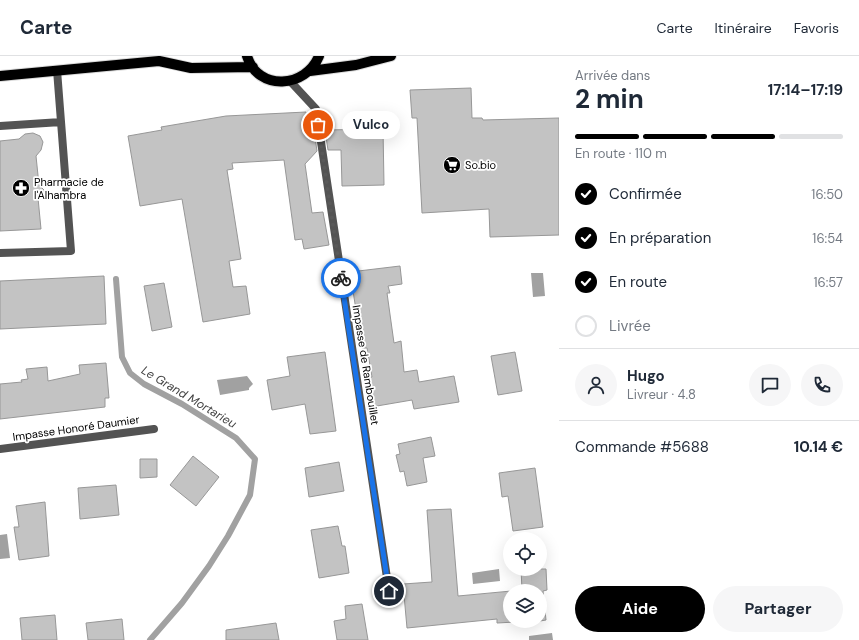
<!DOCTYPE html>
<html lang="fr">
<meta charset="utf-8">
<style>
body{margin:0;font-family:"DM Sans",sans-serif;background:#f6f6f7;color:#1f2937;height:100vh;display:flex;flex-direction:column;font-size:15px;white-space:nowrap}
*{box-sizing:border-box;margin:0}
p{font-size:13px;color:#747a83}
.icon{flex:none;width:22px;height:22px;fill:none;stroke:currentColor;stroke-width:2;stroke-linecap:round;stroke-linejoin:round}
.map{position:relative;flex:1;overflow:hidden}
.drawer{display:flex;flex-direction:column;background:#fff;width:300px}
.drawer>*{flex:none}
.buttons{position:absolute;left:503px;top:476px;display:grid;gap:8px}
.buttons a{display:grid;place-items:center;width:44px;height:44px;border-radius:50%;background:#fff;box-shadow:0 4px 16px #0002;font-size:20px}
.pin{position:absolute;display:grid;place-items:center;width:34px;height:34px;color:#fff;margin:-17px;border:2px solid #fff;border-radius:50%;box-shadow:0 1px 4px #0007}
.courier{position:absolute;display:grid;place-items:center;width:40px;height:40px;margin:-20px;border:3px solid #1a73e8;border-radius:50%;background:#fff;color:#222;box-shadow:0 1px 5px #0007}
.bubble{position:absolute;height:28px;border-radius:14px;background:#fff;box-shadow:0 4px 16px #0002;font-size:13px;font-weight:700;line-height:28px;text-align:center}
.headline em{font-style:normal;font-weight:700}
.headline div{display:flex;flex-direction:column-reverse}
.headline{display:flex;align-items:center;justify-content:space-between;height:68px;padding:0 16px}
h1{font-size:26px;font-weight:700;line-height:30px}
.bar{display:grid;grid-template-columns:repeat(4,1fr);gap:6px 4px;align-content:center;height:48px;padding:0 16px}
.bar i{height:5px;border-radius:3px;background:#e0e1e3}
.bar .current{background:#000}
.bar p{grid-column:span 4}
.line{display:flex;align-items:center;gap:10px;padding:0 16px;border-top:1px solid #e0e1e3}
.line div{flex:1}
.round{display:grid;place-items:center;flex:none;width:42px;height:42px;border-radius:21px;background:#f6f6f7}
ol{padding:0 16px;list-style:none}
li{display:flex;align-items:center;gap:12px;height:44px}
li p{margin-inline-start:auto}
li .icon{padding:4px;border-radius:50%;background:#000;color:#fff;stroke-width:4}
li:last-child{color:#747a83}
li i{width:22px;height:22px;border:2px solid #e0e1e3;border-radius:50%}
.cta{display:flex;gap:8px;margin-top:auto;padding:8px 16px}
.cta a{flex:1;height:46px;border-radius:24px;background:#000;color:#fff;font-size:16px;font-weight:700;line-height:46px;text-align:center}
.cta a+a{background:#f6f6f7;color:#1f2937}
header{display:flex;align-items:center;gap:24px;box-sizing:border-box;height:56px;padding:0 20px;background:#fff;border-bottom:1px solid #e0e1e3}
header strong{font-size:19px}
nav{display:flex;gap:22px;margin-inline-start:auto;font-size:14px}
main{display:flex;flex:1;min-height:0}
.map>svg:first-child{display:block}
</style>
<header>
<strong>Carte</strong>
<nav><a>Carte</a><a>Itinéraire</a><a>Favoris</a></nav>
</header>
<main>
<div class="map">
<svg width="559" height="584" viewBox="0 0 559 584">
<rect width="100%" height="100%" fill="#fff"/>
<path fill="#a1a1a1" d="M531 217H543L545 240 533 241Z
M247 320 253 328 249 332V334L220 339 217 324Z
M7 478 10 502 0 503V479Z
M499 513 500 525 473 528 472 517Z
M552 577 553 584H529V580Z"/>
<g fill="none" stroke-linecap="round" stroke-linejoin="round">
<path stroke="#a1a1a1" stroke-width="6" d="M116 223 122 301 130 317 144 328 182 348 236 382 255 403 250 439 228 480 209 510 182 547 150 584"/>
</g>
<path fill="#c3c3c3" stroke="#979797" d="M471 32 472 62H482L483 64 559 62V179L490 181 489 153 422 157 417 62H412L410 34Z
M306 56 310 75H314L317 95 305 108 312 157 323 156 329 189 304 193 302 183 295 184 284 104 232 107 233 113 227 114 241 203 229 205 233 231 246 230 250 258 203 266 182 143 140 150 128 80 162 74 161 71 226 60Z
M383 73 384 129 342 130 341 94H328L325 74Z
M33 77 40 80 43 86 41 94 36 100 39 129 45 135 38 142 41 173 0 175V85L19 83 25 78Z
M400 210 402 228 388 230 390 237H387L394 287 401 285 404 316 417 314 419 326 454 320 459 346 414 353 412 344 371 351 367 322 372 321 367 292H362L350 216Z
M104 220 106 268 0 273V225Z
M164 227 172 271 152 275 144 230Z
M325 296 336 375 310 378 305 348 272 354 267 324 290 320 287 301Z
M515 296 522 335 498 339 491 300Z
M106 307 109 342H105V351L0 363V328L22 326 21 324 28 323 26 313 47 311 48 325 80 318 79 309Z
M431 381 435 400 423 402 427 426 407 430 404 415 400 416 396 399 400 398 398 388Z
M193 400 219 421 196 450 170 429Z
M140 403H157V421L140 422Z
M339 406 344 435 309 441 305 412Z
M535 412 543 471 513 475 508 440 502 441 499 417Z
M116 429 119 459 80 463 78 432Z
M45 446 49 500 19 504 14 471H19L16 450Z
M451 453 458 540 522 534 521 513H546L547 534 543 535 546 564 540 565V535H510V565H534L497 567V563L407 572 403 528 432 526 427 454Z
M338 470 342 490H345L349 517 319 522 311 474Z
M362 548 368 584H337L334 565 346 563 345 550Z
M55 559 57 584H22L20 562Z
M122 563 124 584H88L86 567Z
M276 567 279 584H226V574Z"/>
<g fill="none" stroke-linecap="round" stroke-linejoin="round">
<defs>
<path id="primary" d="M247 0C258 36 306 32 319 0
M310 15 356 9 391 0
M0 20 159 5 191 12 253 11"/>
</defs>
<use href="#primary" stroke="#dbdbdb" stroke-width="12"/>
<path stroke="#535353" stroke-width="8" d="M0 70 61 66
M0 197 71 195 57 14"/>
<path stroke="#535353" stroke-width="8" d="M290 25 316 53 389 535
M0 393 154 373"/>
<use href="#primary" stroke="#000" stroke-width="10"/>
</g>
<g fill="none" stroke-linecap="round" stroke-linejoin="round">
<path stroke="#595959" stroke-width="4" stroke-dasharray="0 7.2" d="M318 69 341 222"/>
<path stroke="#1a73e8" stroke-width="5" d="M341 222 389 535"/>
</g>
<defs>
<symbol id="supermarket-disc" viewBox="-11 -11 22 22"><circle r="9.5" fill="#000" stroke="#fff"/><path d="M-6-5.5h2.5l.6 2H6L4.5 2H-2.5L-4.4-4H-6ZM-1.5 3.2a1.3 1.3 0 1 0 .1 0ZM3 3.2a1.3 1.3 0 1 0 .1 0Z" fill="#fff"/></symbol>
<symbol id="pharmacy-disc" viewBox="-11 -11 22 22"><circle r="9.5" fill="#000" stroke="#fff"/><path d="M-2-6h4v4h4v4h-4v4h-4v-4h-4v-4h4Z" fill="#fff"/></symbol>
</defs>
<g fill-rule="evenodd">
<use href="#supermarket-disc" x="442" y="99" width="20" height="20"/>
<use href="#pharmacy-disc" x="11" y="122" width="20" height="20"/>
</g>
<g text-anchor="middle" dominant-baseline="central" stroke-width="3.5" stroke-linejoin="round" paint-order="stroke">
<g font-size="11" fill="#000" stroke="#fff" text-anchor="start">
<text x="465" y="109">So.bio</text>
<text x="34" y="126">Pharmacie de<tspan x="34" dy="13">l'Alhambra</tspan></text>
</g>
<g font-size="11" fill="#000" stroke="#fff">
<text transform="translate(366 309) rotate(81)">Impasse de Rambouillet</text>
<text transform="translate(76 372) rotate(-8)">Impasse Honoré Daumier</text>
</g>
<g font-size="12" font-style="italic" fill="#424242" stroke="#fff">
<text transform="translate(189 341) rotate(31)">Le Grand Mortarieu</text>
</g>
</g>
</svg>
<div class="buttons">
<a><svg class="icon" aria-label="locate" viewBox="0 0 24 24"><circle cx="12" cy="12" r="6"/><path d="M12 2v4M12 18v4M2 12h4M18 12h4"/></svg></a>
<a><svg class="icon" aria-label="layers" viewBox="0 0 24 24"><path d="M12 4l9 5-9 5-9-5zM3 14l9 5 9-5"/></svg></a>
</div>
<div class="pin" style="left:318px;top:69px;background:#ea580c"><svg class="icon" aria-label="bag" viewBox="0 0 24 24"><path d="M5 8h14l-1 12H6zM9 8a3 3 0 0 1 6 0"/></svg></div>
<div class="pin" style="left:389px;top:535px;background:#1f2937"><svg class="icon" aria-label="home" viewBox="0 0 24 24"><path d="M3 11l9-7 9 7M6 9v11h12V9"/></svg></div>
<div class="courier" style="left:341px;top:222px"><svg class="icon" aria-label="bike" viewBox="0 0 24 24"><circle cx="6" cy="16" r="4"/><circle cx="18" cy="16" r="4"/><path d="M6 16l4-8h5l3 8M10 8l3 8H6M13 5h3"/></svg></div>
<div class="bubble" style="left:342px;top:55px;width:58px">Vulco</div>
</div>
<section class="drawer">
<div class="headline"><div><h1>2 min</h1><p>Arrivée dans</p></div><em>17:14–17:19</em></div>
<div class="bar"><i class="current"></i><i class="current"></i><i class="current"></i><i></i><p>En route · 110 m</p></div>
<ol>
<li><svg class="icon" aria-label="check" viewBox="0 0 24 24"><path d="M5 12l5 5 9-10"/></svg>Confirmée<p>16:50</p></li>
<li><svg class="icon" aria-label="check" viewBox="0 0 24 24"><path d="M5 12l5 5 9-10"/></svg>En préparation<p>16:54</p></li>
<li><svg class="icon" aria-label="check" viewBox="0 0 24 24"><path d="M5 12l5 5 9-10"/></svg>En route<p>16:57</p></li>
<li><i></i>Livrée</li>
</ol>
<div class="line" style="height:72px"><a class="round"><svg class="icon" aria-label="person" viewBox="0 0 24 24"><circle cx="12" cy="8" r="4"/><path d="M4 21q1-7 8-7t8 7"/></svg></a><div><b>Hugo</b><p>Livreur · 4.8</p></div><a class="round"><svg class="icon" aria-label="chat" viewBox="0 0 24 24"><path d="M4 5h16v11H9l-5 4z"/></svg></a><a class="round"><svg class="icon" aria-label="phone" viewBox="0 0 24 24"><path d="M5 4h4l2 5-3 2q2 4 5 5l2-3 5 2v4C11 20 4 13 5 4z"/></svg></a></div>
<div class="line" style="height:52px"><div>Commande #5688</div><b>10.14 €</b></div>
<div class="cta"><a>Aide</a><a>Partager</a></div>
</section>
</main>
